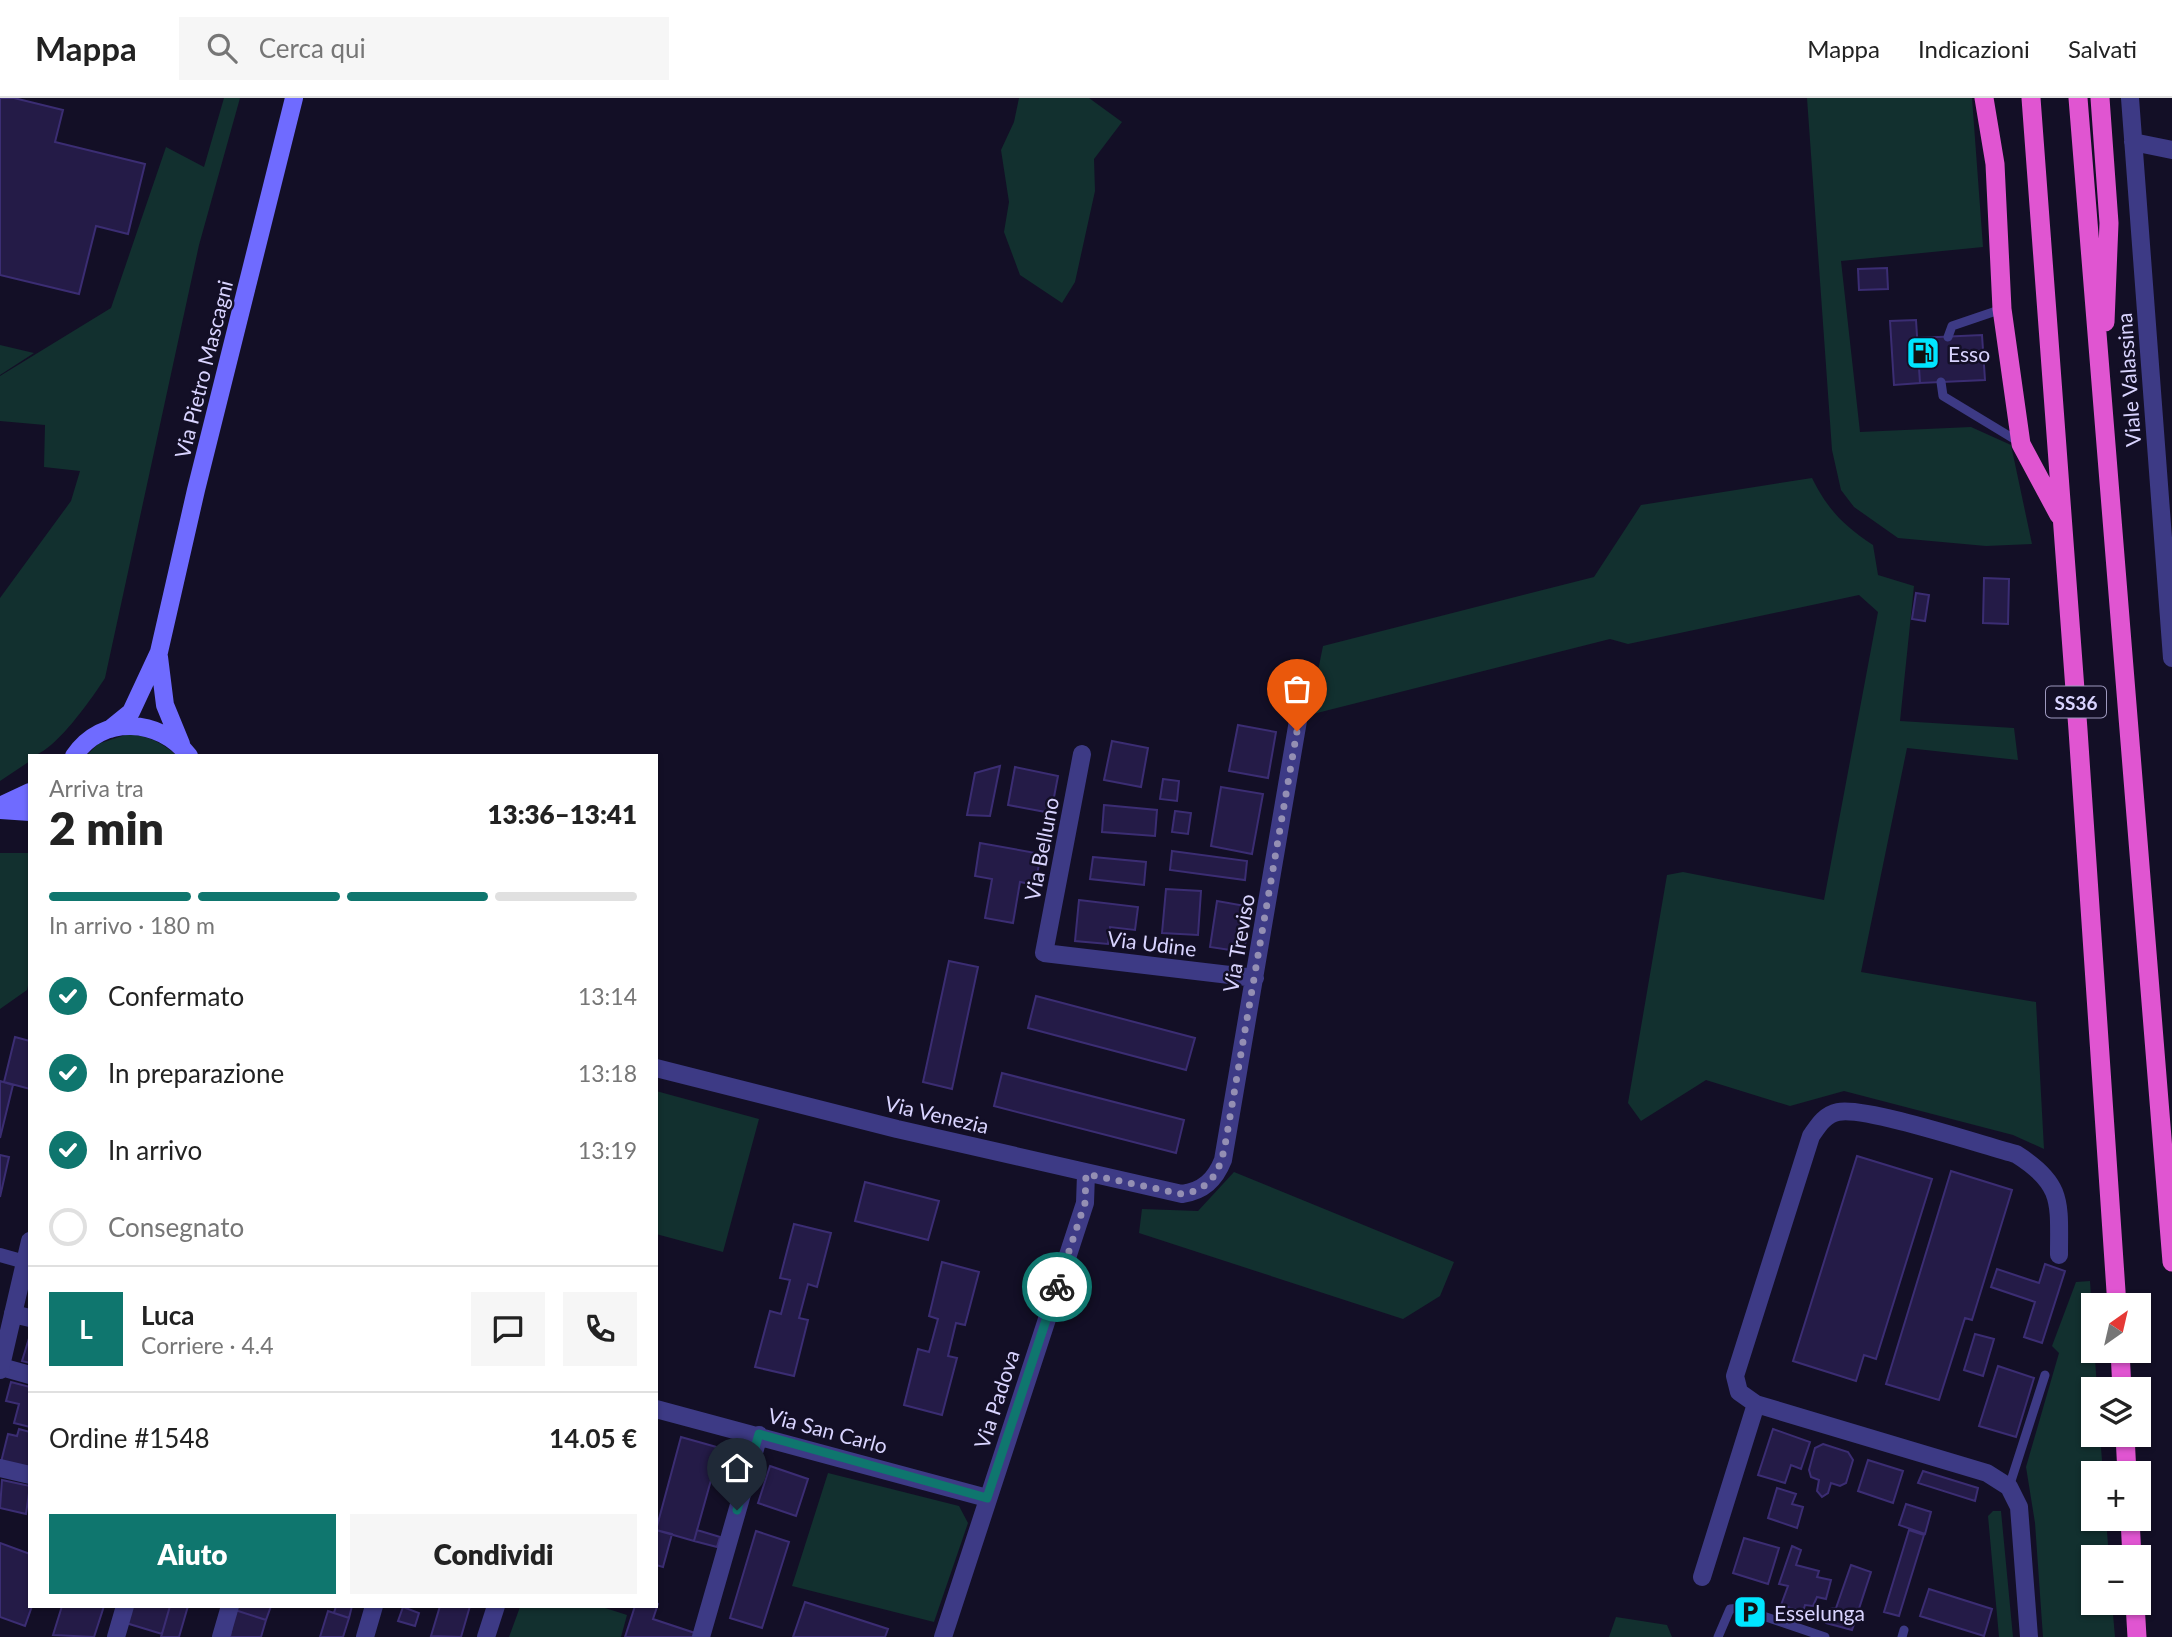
<!DOCTYPE html>
<html lang="it">
<meta charset="utf-8">
<style>
body{margin:0;font-family:Lato,sans-serif;background:#f6f6f6;color:#222;height:100vh;display:flex;flex-direction:column;font-size:26px;white-space:nowrap}
*{box-sizing:border-box;margin:0}
p{font-size:23px;color:#767676}
.icon{flex:none;width:38px;height:38px;fill:none;stroke:currentColor;stroke-width:2;stroke-linecap:round;stroke-linejoin:round}
.map{position:relative;flex:1;overflow:hidden}
.drawer{position:absolute;left:28px;top:656px;width:630px;height:854px;display:flex;flex-direction:column;background:#fff;border-radius:0px;box-shadow:0 2px 5px #0004}
.drawer>*{flex:none}
.needle{width:46px;rotate:34deg}
.tools{position:absolute;left:2081px;top:1195px;display:grid;gap:14px}
.tools a{display:grid;place-items:center;width:70px;height:70px;border-radius:0px;background:#fff;box-shadow:0 2px 5px #0004;font-size:35px}
.pin{position:absolute;display:grid;place-items:center;width:60px;height:60px;color:#fff;margin:-72px -30px;border-radius:50% 50% 50% 0;rotate:-45deg;box-shadow:0 0 7px #0007}
.pin .icon{rotate:45deg}
.courier{position:absolute;display:grid;place-items:center;width:70px;height:70px;margin:-35px;border:5px solid #0f766e;border-radius:50%;background:#fff;color:#222;box-shadow:0 2px 9px #0007}
.overview em{font-style:normal;font-weight:800}
.overview div{display:flex;flex-direction:column-reverse}
.overview{display:flex;align-items:center;justify-content:space-between;height:119px;padding:0 21px}
h1{font-size:46px;font-weight:800;line-height:52px}
.bar{display:grid;grid-template-columns:repeat(4,1fr);gap:10px 7px;align-content:center;height:84px;padding:0 21px}
.bar i{height:9px;border-radius:5px;background:#e0e0e0}
.bar .on{background:#0f766e}
.bar p{grid-column:span 4}
.line{display:flex;align-items:center;gap:18px;padding:0 21px;border-top:2px solid #e0e0e0}
.line div{flex:1}
.round{display:grid;place-items:center;flex:none;width:74px;height:74px;border-radius:0px;background:#f6f6f6}
ol{padding:0 21px;list-style:none}
li{display:flex;align-items:center;gap:21px;height:77px}
li p{margin-inline-start:auto}
li .icon{padding:7px;border-radius:50%;background:#0f766e;color:#fff;stroke-width:4}
li:last-child{color:#767676}
li i{width:38px;height:38px;border:4px solid #e0e0e0;border-radius:50%}
.action{display:flex;gap:14px;margin-top:auto;padding:14px 21px}
.action a{flex:1;height:80px;border-radius:0px;background:#0f766e;color:#fff;font-size:28px;font-weight:800;line-height:80px;text-align:center}
.action a+a{background:#f6f6f6;color:#222}
header{display:flex;align-items:center;gap:42px;box-sizing:border-box;height:98px;padding:0 35px;background:#fff;border-bottom:2px solid #e0e0e0}
header strong{font-size:33px}
nav{display:flex;gap:38px;margin-inline-start:auto;font-size:24px}
.search{width:490px;height:63px;background:#f6f6f6;display:flex;align-items:center;gap:18px;box-sizing:border-box;padding:0 24px;border-radius:0px;color:#767676;font-size:26px}
.map>svg:first-child{display:block}
</style>
<header>
<strong>Mappa</strong>
<div class="search"><svg class="icon" aria-label="search" viewBox="0 0 24 24"><circle cx="10" cy="10" r="6"/><path d="M15 15l6 6"/></svg>Cerca qui</div>
<nav><a>Mappa</a><a>Indicazioni</a><a>Salvati</a></nav>
</header>
<div class="map">
<svg width="2172" height="1539" viewBox="0 0 2172 1539">
<rect width="100%" height="100%" fill="#130f26"/>
<path fill="#12302f" d="M224 0H240L199 147 105 580C93 599 52 658 30 658V663L0 683V500L71 403 80 373 44 369 45 327 0 323V278L111 210 166 49 204 69Z
M1019 0H1089L1122 24 1094 61 1095 93 1075 184 1062 205 1020 177 1004 134 1009 104 1001 52 1014 24Z
M1807 0H1972L1983 149 1841 163 1860 334 1971 329 2011 347 2032 446 1986 448 1898 440 1854 409 1841 392 1832 352Z
M0 247 34 255 0 277Z
M1812 380C1828 412 1843 427 1873 447L1878 477 1914 488 1900 623 2014 630 2018 662 1907 650 1861 874 2036 904 2044 1051 2013 1037 1844 993 1790 1008 1706 982 1641 1023 1628 1005 1667 777 1683 774 1824 802 1878 514 1859 497 1628 546 1610 541 1309 617 1323 548 1594 479 1641 407Z
M128 636C148 638 162 644 177 658H86L98 646Z
M0 755H30V879L27 892 0 911Z
M656 993 759 1021 723 1154 656 1136Z
M1234 1074 1454 1164 1440 1198 1403 1221 1139 1135 1142 1111 1198 1113Z
M2090 1183 2097 1291 2093 1292V1337H2100L2103 1375 2093 1376V1421H2106L2109 1459 2093 1460V1505H2112L2115 1539H2043L2035 1425 2026 1369 2059 1255 2052 1248 2076 1184Z
M828 1375 959 1408 968 1425 934 1524 792 1488Z
M1993 1413H2001L2013 1539H1999L1988 1418Z
M520 1509H602L627 1517 621 1539H509Z
M1616 1519 1667 1527 1672 1539H1609Z"/>
<path fill="#241b47" stroke="#3b2d73" stroke-width="2" d="M0 0H14L63 12 55 44 145 66 128 136 96 128 79 196 0 177Z
M1887 170 1888 191 1859 192 1858 171Z
M1916 222 1920 285 1894 287 1890 223Z
M1982 237 1985 282 1920 285 1917 240Z
M1984 480 2009 481 2008 526 1983 525Z
M1916 495 1929 497 1925 523 1912 521Z
M1238 627 1276 634 1268 680 1229 673Z
M1112 643 1148 650 1141 689 1104 682Z
M1000 668 990 718 967 717 975 675Z
M1015 669 1058 678 1051 715 1008 707Z
M1163 681 1179 683 1177 703 1160 701Z
M1221 689 1263 696 1252 756 1211 748Z
M1104 707 1157 712 1155 738 1102 734Z
M1175 713 1191 715 1188 736 1172 734Z
M980 745 1041 756 1035 787 1020 784 1013 825 985 820 992 781 975 778Z
M1172 753 1247 763 1245 782 1170 772Z
M1093 759 1146 764 1144 787 1090 781Z
M1166 791 1201 793 1198 837 1162 835Z
M1079 802 1138 809 1135 832 1110 829 1108 846 1075 843Z
M1217 803 1251 809 1244 854 1210 849Z
M949 863 978 869 952 991 923 984Z
M1036 898 1195 940 1186 972 1028 930Z
M15 939 30 943V991L4 984Z
M1002 975 1184 1022 1176 1055 994 1008Z
M0 983 13 987 0 1040Z
M0 1057 9 1059 0 1099Z
M1857 1058 1932 1081 1876 1261 1864 1257 1856 1283 1793 1263Z
M1951 1073 2012 1092 1972 1222 1965 1220 1939 1302 1886 1286Z
M865 1084 939 1103 928 1142 855 1123Z
M794 1126 831 1135 817 1189 808 1186 799 1220 808 1222 794 1278 755 1269 770 1213 781 1216 790 1182 780 1180Z
M942 1164 979 1174 965 1227 956 1225 948 1258 957 1260 942 1317 904 1307 918 1251 929 1254 938 1221 929 1218Z
M2045 1166 2065 1173 2042 1245 2024 1239 2035 1204 1991 1189 1997 1171 2039 1185Z
M1975 1236 1994 1241 1983 1278 1964 1272Z
M30 1237V1265L22 1263Z
M1998 1268 2034 1280 2016 1339 1979 1328Z
M11 1284 30 1289V1329L14 1325 19 1306 6 1303Z
M19 1331 30 1334V1375L0 1368 8 1336 17 1338Z
M1773 1331 1810 1344 1801 1371 1791 1367 1785 1385 1758 1377Z
M681 1339 720 1350 694 1443 656 1432Z
M1823 1346 1848 1354 1853 1362 1846 1385 1840 1388 1831 1385 1828 1395 1822 1399 1817 1393 1819 1382 1811 1379 1809 1372 1815 1350Z
M1868 1362 1903 1373 1893 1405 1858 1393Z
M770 1368 808 1381 796 1418 758 1405Z
M1923 1373 1978 1390 1975 1403 1918 1385Z
M2 1382 30 1388 26 1416 0 1410Z
M1777 1390 1796 1396 1792 1406 1803 1409 1797 1430 1768 1420Z
M1906 1406 1931 1414 1925 1436 1899 1427Z
M656 1432 672 1436 663 1469 656 1467Z
M697 1432 720 1439 717 1449 694 1443Z
M1909 1432 1924 1437 1899 1518 1884 1514Z
M756 1433 789 1444 762 1530 730 1520Z
M1744 1440 1779 1450 1768 1486 1733 1475Z
M0 1445 30 1456 32 1508 25 1528 0 1519Z
M1792 1448 1801 1452 1796 1467 1819 1473 1817 1479 1831 1482 1826 1501 1817 1499 1813 1508 1805 1507 1803 1514 1781 1507 1788 1488 1779 1486Z
M1851 1467 1871 1474 1852 1532 1826 1525 1830 1511 1836 1510Z
M1929 1491 1992 1511 1984 1538 1920 1518Z
M805 1504 888 1531 885 1539H793Z
M656 1505 658 1506 653 1521 695 1535 694 1539H625L635 1508H656Z
M62 1508H104L94 1539 53 1537Z
M131 1508H170L162 1536 126 1525Z
M170 1508H188L179 1539H161Z
M236 1508H271L266 1522 235 1512Z
M336 1508H352L349 1520 334 1515Z
M440 1508H470L461 1539 431 1538Z
M403 1509 419 1515 415 1528 398 1523Z
M235 1512 266 1522 261 1539H230Z
M328 1513 349 1520 343 1539H320Z"/>
<g fill="none" stroke-linecap="round" stroke-linejoin="round">
<path stroke="#3d3a85" stroke-width="9" d="M1948 239 1952 228 2002 211
M1941 284 1943 298 2019 344
M2009 1389 2045 1277
M1718 1539 1730 1511 1740 1510 1825 1539
M1902 1539 1904 1532"/>
<path stroke="#3d3a85" stroke-width="14" d="M0 1157 25 1164"/>
<path stroke="#3d3a85" stroke-width="18" d="M2130 0 2172 560
M2133 44 2172 52
M1082 656 1044 855 1255 880
M656 970 897 1031 1182 1096C1203 1093 1215 1082 1223 1062L1301 605
M13 1216 30 1220
M1 1269 30 1277
M656 1311 987 1400
M0 1370 30 1377
M1702 1479 1756 1306
M116 1539 125 1508
M221 1539 230 1508
M365 1539 374 1508
M486 1539 496 1508
M701 1539 759 1337
M943 1539 1085 1105 1086 1076
M2029 1539 2019 1409 2009 1389 1987 1375 1756 1306 1739 1294 1735 1278 1811 1038C1818 1028 1824 1017 1838 1014 1865 1008 1982 1047 2016 1056 2064 1086 2059 1105 2059 1157"/>
<path stroke="#3d3a85" stroke-width="18" d="M0 1272 30 1143"/>
<path stroke="#6f6bff" stroke-width="18" d="M159 559 165 607 181 646
M110 631 131 614 159 554 196 392 294 0
M74 658C102 616 160 620 189 658
M0 708 30 694
M0 712 30 714"/>
<path stroke="#e055d1" stroke-width="19" d="M1984 0 1995 66 2002 211 2021 346 2059 417
M2031 0 2078 632 2117 1208
M2078 0 2172 1164
M2100 0 2109 125 2105 224
M2120 1253 2122 1292
M2125 1337 2127 1376
M2130 1421 2132 1460
M2135 1505 2137 1539"/>
</g>
<g fill="none" stroke-linecap="round" stroke-linejoin="round">
<path stroke="#948fb3" stroke-width="7" stroke-dasharray="0 12.6" d="M1057 1189 1085 1105 1086 1076 1182 1096C1216 1091 1222 1066 1227 1036L1297 633"/>
<path stroke="#0f766e" stroke-width="9" d="M737 1412 759 1336 987 1400 1057 1189"/>
</g>
<defs>
<symbol id="fuel-square" viewBox="-11 -11 22 22"><rect x="-9" y="-9" width="18" height="18" rx="4" fill="#00e5ff" stroke="#130f26"/><path d="M-5.5-6h7V0h2V4h1.3V-2.5L3-4.5l.8-.8L6-3V5H2.5V1h-1V6h-7ZM-4.2-4.7v3.2H.2V-4.7Z" fill="#111"/></symbol>
<symbol id="parking-square" viewBox="-11 -11 22 22"><rect x="-9" y="-9" width="18" height="18" rx="4" fill="#00e5ff" stroke="#130f26"/><path d="M-3.5-5.5H1a3.5 3.5 0 0 1 0 7H-1V5.5H-3.5ZM-1-3.4V-.6H.8a1.4 1.4 0 0 0 0-2.8Z" fill="#111"/></symbol>
</defs>
<g fill-rule="evenodd">
<use href="#fuel-square" x="1904" y="236" width="38" height="38"/>
<use href="#parking-square" x="1731" y="1495" width="38" height="38"/>
</g>
<g text-anchor="middle" dominant-baseline="central" stroke-width="5" stroke-linejoin="round" paint-order="stroke">
<rect fill="#130f26" stroke="#9e99be" stroke-width="2" x="2046" y="588.5" width="60" height="31" rx="5"/>
<g font-size="19" font-weight="bold" fill="#d9d4ff">
<text x="2076" y="604">SS36</text>
</g>
<g font-size="21" fill="#d9d4ff" stroke="#130f26" text-anchor="start">
<text x="1948" y="255">Esso</text>
<text x="1774" y="1514">Esselunga</text>
</g>
<g font-size="21" fill="#d9d4ff" stroke="#130f26">
<text transform="translate(203 271) rotate(-76)">Via Pietro Mascagni</text>
<text transform="translate(2128 282) rotate(-94)">Viale Valassina</text>
<text transform="translate(1041 751) rotate(-79)">Via Belluno</text>
<text transform="translate(1152 845) rotate(7)">Via Udine</text>
<text transform="translate(1238 845) rotate(-80)">Via Treviso</text>
<text transform="translate(937 1016) rotate(13)">Via Venezia</text>
<text transform="translate(996 1301) rotate(-72)">Via Padova</text>
<text transform="translate(828 1332) rotate(15)">Via San Carlo</text>
</g>
</g>
</svg>
<div class="tools">
<a><svg class="needle" viewBox="-14 -14 28 28"><path d="M0-13l5 13h-10z" fill="#e53935"/><path d="M0 13l5-13h-10z" fill="#767676"/></svg></a>
<a><svg class="icon" aria-label="layers" viewBox="0 0 24 24"><path d="M12 4l9 5-9 5-9-5zM3 14l9 5 9-5"/></svg></a>
<a>+</a>
<a>−</a>
</div>
<div class="pin" style="left:1297px;top:633px;background:#ea580c"><svg class="icon" aria-label="bag" viewBox="0 0 24 24"><path d="M5 8h14l-1 12H6zM9 8a3 3 0 0 1 6 0"/></svg></div>
<div class="pin" style="left:737px;top:1412px;background:#1f2937"><svg class="icon" aria-label="home" viewBox="0 0 24 24"><path d="M3 11l9-7 9 7M6 9v11h12V9"/></svg></div>
<div class="courier" style="left:1057px;top:1189px"><svg class="icon" aria-label="bike" viewBox="0 0 24 24"><circle cx="6" cy="16" r="4"/><circle cx="18" cy="16" r="4"/><path d="M6 16l4-8h5l3 8M10 8l3 8H6M13 5h3"/></svg></div>
<section class="drawer">
<div class="overview"><div><h1>2 min</h1><p>Arriva tra</p></div><em>13:36–13:41</em></div>
<div class="bar"><i class="on"></i><i class="on"></i><i class="on"></i><i></i><p>In arrivo · 180 m</p></div>
<ol>
<li><svg class="icon" aria-label="check" viewBox="0 0 24 24"><path d="M5 12l5 5 9-10"/></svg>Confermato<p>13:14</p></li>
<li><svg class="icon" aria-label="check" viewBox="0 0 24 24"><path d="M5 12l5 5 9-10"/></svg>In preparazione<p>13:18</p></li>
<li><svg class="icon" aria-label="check" viewBox="0 0 24 24"><path d="M5 12l5 5 9-10"/></svg>In arrivo<p>13:19</p></li>
<li><i></i>Consegnato</li>
</ol>
<div class="line" style="height:126px"><b class="round" style="background:#0f766e;color:#fff">L</b><div><b>Luca</b><p>Corriere · 4.4</p></div><a class="round"><svg class="icon" aria-label="chat" viewBox="0 0 24 24"><path d="M4 5h16v11H9l-5 4z"/></svg></a><a class="round"><svg class="icon" aria-label="phone" viewBox="0 0 24 24"><path d="M5 4h4l2 5-3 2q2 4 5 5l2-3 5 2v4C11 20 4 13 5 4z"/></svg></a></div>
<div class="line" style="height:91px"><div>Ordine #1548</div><b>14.05 €</b></div>
<div class="action"><a>Aiuto</a><a>Condividi</a></div>
</section>
</div>
